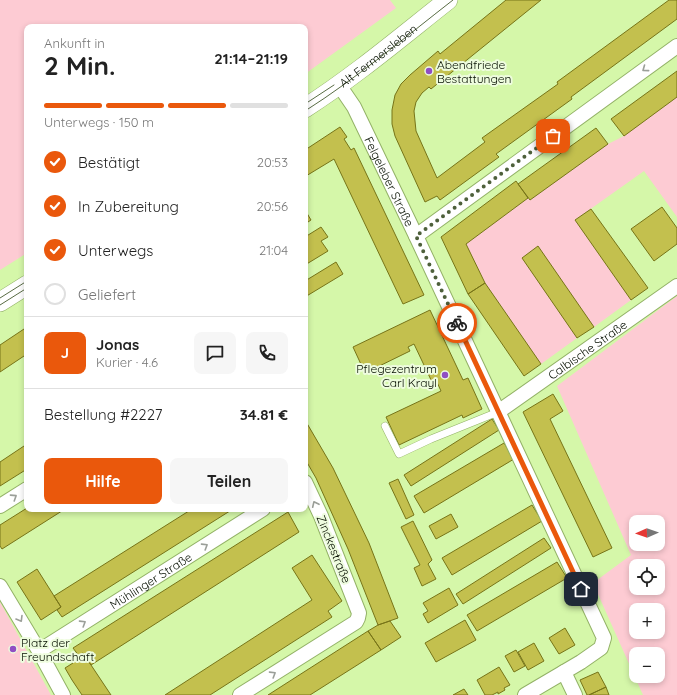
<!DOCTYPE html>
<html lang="de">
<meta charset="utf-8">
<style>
body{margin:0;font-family:Quicksand,sans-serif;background:#f6f6f6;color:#222;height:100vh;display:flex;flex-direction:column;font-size:15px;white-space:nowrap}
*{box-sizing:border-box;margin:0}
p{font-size:13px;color:#767676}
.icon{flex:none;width:22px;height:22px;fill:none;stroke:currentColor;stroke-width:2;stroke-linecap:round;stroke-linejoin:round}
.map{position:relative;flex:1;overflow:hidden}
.sheet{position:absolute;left:24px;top:24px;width:284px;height:488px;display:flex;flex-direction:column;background:#fff;border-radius:8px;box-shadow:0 2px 6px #0003}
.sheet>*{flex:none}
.needle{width:26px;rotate:268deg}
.tools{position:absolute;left:629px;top:515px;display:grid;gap:8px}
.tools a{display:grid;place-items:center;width:36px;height:36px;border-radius:8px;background:#fff;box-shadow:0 2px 6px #0003;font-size:20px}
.pin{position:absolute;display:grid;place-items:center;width:34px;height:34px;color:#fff;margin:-17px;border-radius:8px;box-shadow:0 2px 6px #0006}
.courier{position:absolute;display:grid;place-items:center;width:40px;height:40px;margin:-20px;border:3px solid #ea580c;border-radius:50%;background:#fff;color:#222;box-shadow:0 1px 5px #0007}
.headline em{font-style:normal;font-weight:700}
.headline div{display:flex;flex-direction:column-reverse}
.headline{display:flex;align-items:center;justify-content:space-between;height:68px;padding:0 20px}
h1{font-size:26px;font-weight:700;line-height:30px}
.bar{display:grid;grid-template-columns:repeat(4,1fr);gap:6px 4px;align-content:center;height:48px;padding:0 20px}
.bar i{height:5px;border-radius:3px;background:#e0e0e0}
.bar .on{background:#ea580c}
.bar p{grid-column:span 4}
.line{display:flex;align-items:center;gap:10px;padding:0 20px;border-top:1px solid #e0e0e0}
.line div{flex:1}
.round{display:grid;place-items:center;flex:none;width:42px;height:42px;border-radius:8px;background:#f6f6f6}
ol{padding:0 20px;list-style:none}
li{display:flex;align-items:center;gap:12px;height:44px}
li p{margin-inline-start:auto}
li .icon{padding:4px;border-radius:50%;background:#ea580c;color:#fff;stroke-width:4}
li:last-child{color:#767676}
li i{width:22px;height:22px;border:2px solid #e0e0e0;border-radius:50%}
.cta{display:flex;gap:8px;margin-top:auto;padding:8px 20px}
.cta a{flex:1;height:46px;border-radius:8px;background:#ea580c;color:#fff;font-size:16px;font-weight:700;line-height:46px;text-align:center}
.cta a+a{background:#f6f6f6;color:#222}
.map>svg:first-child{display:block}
</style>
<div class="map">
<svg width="677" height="695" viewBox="0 0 677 695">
<rect width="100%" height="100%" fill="#d5f7a9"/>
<path fill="#fdcbd3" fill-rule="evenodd" d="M0 0H390L396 8 305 74V27H27V253L0 270Z
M677 97V217L644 171 575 220 631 300 594 327 538 247 522 258 577 338 541 364 485 283 466 244 528 198 530 200 608 144 624 136Z
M677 296V695H643L593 583 631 555 557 386ZM636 522H658V544H636ZM636 566H658V588H636ZM636 610H658V632H636ZM636 654H658V676H636Z
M0 602 51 695H0Z"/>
<path fill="#c3c04e" stroke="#777418" d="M506 0H541L431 89 429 87 422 93 416 102 414 111 416 131 437 178 485 142 482 138 558 84 557 82 669 0H677V19L571 97 572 99 496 154 499 157 440 200 437 196 425 202 395 136 392 124V110L395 95 401 84 410 75 438 51 440 54Z
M677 71V97L624 136 611 119Z
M340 127 347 137 344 139 351 150 354 148 424 295 403 304 334 159 306 176 305 174V150Z
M596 128 608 144 530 200 518 184Z
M516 181 528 198 466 244 485 283 468 294 441 237Z
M662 207 677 228V244L654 261 631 229Z
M591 209 648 288 631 300 575 220Z
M305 210 311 220 305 224Z
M321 227 328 237 321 241 328 251 305 265V237Z
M538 246 594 327 577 338 522 258Z
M336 262 343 274 305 297V281Z
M485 283 541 364 524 376 468 294Z
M430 310 463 380 468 378 482 409 463 418 462 415 399 445 386 417 441 391 436 380 432 382 414 344 408 347 410 351 365 373 353 347Z
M27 327V354L0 372V345Z
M553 394 563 411 550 419 612 548 593 557 523 412Z
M492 419 499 430 411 486 404 475Z
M305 420 333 468 369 543 398 618 378 625 348 549 316 478 305 459Z
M504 443 514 459 424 513 414 496Z
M27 444V469L0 486V462Z
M398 479 414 515 406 519 389 483Z
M532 505 542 521 452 575 442 558Z
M27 508 65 509 2 549 0 546V525Z
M192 509H233L62 617 57 610 61 607 54 596Z
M288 512 299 532 91 665 83 653 79 656 73 648Z
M451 514 458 527 436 539 429 526Z
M413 521 432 560 428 564 436 579 422 586 414 568 420 565 401 527Z
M544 538 551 548 463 604 456 594Z
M312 555 342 601 328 611 332 617 210 695H165L312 600 292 568Z
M557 562 567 578 477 631 467 615Z
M37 569 61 607 41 620 17 582Z
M449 588 458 605 428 623 423 614 428 611 423 603Z
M465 620 476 640 436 662 425 643Z
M390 621 401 637 381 650 368 631 378 625Z
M565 628 575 645 559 654 549 638Z
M368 631 381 650 310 695H268Z
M534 643 544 661 528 670 518 652Z
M516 650 525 666 514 672 505 656Z
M83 653 111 695H82L72 680 65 668 73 663 71 660Z
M499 667 510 685 504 688 505 690 498 694V692L492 695H485L477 680Z
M598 672 606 687 589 695H587L580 680Z
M606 687 609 695H589Z
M464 689 468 695H453Z"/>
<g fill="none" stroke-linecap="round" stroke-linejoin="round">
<defs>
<path id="lane" d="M385 426 399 454 431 439 498 412"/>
<g id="street">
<path id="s1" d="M339 85 354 107 416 236 604 638 601 648 581 662 525 695"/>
<path d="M416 236 677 46"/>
<path id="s2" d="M498 412 677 286"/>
<path d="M0 506 27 489"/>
<path d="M0 586 39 651 63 695"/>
<path id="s3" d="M39 651 263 509"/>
<path d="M564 672 575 695"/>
<path d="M240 695 356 622 358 618 359 613 321 516 305 482"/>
</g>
<g id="secondary">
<path id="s4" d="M305 108C355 76 401 37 448 0"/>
<path d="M0 302 27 285"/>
</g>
</defs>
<use href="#lane" stroke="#93b267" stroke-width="8"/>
<use href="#street" stroke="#93b267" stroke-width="16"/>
<use href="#secondary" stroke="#93b267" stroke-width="20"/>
<use href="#lane" stroke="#fff" stroke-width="7"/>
<use href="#street" stroke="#fff" stroke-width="14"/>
<use href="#secondary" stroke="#fff" stroke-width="19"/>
<path stroke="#596c44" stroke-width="1" d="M305 104 334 85
M305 111C357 78 404 38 453 0
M0 298 27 281
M0 305 27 288"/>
</g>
<defs><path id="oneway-chevron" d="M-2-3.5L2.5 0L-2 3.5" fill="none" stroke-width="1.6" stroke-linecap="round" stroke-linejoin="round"/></defs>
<g stroke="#9b9f99">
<use href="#oneway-chevron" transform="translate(645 69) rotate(144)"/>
<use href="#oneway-chevron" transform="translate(14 497) rotate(-33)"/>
<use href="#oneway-chevron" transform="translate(315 504) rotate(-115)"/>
<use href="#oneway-chevron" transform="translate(205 546) rotate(-32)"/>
<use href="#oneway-chevron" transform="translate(20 619) rotate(59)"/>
<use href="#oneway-chevron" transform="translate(83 623) rotate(-32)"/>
<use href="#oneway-chevron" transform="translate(273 674) rotate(-32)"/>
</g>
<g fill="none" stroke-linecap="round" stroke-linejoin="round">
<path stroke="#4e603b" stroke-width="4" stroke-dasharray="0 7.2" d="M457 323 416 236 553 136"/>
<path stroke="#ea580c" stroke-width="5" d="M457 323 581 589"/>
</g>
<g fill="#904ec3" stroke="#eefcde" stroke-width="1.5">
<circle cx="429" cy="71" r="4"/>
<circle cx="445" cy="375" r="4"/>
<circle cx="13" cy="649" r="4"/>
</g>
<g text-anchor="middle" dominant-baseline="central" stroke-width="4" stroke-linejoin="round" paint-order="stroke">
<g font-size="12" fill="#060f00" stroke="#eefcde">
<text stroke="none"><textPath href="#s4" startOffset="90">Alt Fermersleben</textPath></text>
<text stroke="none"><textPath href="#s1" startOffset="109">Felgeleber Straße</textPath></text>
<text stroke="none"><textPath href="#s2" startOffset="109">Calbische Straße</textPath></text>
<text transform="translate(334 549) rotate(68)">Zinckestraße</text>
<text stroke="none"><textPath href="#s3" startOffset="132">Mühlinger Straße</textPath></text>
</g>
<g font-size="12" fill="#060f00" stroke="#eefcde" text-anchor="start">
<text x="437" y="64">Abendfriede<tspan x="437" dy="14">Bestattungen</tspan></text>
<text x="437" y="368" text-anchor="end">Pflegezentrum<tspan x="437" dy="14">Carl Krayl</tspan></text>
<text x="21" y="642">Platz der<tspan x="21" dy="14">Freundschaft</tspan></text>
</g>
</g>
</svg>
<div class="tools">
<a><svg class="needle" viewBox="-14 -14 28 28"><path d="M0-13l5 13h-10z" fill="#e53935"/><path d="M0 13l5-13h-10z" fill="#767676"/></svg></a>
<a><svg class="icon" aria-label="locate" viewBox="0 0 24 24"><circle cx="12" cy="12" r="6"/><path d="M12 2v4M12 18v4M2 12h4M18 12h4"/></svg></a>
<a>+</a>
<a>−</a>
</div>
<div class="pin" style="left:553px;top:136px;background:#ea580c"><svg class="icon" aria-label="bag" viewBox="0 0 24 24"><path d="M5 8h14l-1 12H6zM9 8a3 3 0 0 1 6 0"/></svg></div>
<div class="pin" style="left:581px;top:589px;background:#1f2937"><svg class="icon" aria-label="home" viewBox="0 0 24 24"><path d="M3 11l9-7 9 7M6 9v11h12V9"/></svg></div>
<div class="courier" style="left:457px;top:323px"><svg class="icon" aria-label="bike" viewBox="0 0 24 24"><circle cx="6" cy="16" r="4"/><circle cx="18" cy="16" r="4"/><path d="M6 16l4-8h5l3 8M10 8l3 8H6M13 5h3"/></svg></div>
<section class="sheet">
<div class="headline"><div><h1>2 Min.</h1><p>Ankunft in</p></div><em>21:14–21:19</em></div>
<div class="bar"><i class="on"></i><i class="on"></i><i class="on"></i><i></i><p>Unterwegs · 150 m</p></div>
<ol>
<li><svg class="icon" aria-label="check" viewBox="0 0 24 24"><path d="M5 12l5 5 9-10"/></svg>Bestätigt<p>20:53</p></li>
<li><svg class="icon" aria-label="check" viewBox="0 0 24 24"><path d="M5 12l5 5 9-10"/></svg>In Zubereitung<p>20:56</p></li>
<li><svg class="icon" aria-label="check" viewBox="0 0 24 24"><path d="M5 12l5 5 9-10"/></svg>Unterwegs<p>21:04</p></li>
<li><i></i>Geliefert</li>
</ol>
<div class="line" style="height:72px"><b class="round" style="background:#ea580c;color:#fff">J</b><div><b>Jonas</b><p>Kurier · 4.6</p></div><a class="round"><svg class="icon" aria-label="chat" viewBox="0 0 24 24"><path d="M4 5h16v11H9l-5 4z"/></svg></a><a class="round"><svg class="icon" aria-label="phone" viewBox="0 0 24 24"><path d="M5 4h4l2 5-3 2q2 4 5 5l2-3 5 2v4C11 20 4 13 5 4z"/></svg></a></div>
<div class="line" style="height:52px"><div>Bestellung #2227</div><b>34.81 €</b></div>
<div class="cta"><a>Hilfe</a><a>Teilen</a></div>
</section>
</div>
